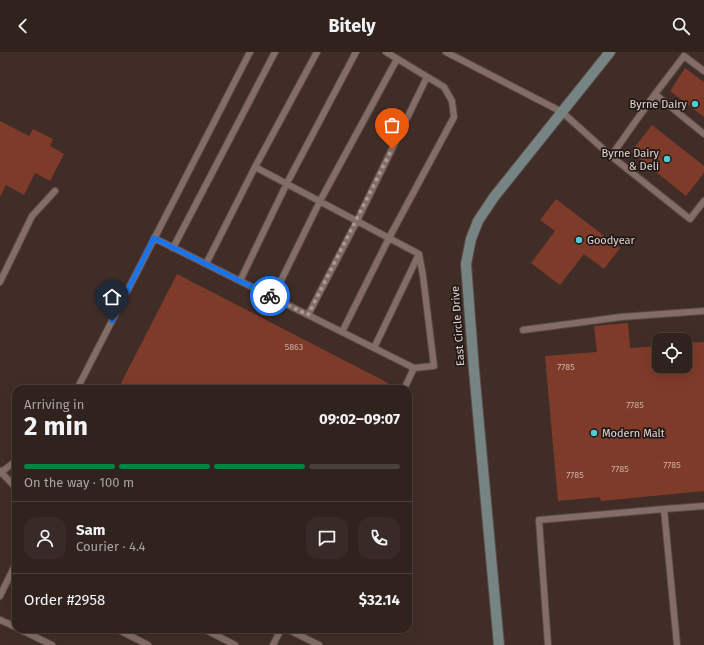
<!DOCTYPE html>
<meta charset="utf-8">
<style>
body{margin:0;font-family:"Fira Sans",sans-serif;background:#382a26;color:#f1f3f6;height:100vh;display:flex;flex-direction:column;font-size:15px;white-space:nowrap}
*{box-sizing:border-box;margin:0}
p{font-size:13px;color:#a8a4a4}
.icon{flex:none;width:22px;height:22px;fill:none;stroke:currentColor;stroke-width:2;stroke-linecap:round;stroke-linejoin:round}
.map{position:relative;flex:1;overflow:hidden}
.drawer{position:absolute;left:12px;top:333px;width:400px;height:248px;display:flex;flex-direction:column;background:#30221d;border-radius:12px;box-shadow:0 4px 16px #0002,0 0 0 1px #4b3f3b}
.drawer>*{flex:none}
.fabs{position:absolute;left:652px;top:281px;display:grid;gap:8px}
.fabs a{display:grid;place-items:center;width:40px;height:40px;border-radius:8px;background:#30221d;box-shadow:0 4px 16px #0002,0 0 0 1px #4b3f3b;font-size:20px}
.pin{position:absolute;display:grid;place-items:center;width:34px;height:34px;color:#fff;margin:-41px -17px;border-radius:50% 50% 50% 0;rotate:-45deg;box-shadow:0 0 4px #0007}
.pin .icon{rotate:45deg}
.courier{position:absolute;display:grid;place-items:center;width:40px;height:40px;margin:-20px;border:3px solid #1a73e8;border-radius:50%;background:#fff;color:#222;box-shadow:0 1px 5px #0007}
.head em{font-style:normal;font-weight:700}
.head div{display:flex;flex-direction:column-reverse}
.head{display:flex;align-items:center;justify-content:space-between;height:68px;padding:0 12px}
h1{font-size:26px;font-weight:700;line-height:30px}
.bar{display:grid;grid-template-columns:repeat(4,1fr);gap:6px 4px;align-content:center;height:48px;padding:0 12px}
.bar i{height:5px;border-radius:3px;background:#4b3f3b}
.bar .on{background:#0b8043}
.bar p{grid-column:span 4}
.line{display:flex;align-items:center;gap:10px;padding:0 12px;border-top:1px solid #4b3f3b}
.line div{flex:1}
.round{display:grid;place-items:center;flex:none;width:42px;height:42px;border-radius:12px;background:#382a26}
header{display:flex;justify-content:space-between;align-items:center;height:52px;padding:0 12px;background:#30221d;font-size:18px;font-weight:700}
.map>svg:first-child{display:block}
</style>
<header><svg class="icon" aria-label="back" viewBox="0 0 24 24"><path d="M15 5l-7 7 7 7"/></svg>Bitely<svg class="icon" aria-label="search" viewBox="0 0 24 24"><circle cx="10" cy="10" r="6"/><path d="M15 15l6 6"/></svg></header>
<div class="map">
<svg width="704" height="593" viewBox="0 0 704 593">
<rect width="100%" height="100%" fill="#402d27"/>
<path fill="#7f3b2a" d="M685 16 704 30V65L670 39Z
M0 69 29 84 33 77 53 87 50 94 64 102 50 129 35 121 24 143 6 133 0 145Z
M652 73 704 114V121L686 144 631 100Z
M556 147 620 196 604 217 584 202 560 233 531 211 555 179 540 168Z
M177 222 388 331 384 337H118Z
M628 271 630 296 659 294V314H685V291L704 290V439L601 449 600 445 558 449 545 304 597 300 594 274Z"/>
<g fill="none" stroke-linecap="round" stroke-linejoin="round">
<defs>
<path id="lane" d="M317 0 255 115 419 202 423 224 434 314 414 316
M446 0 562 60 611 104 655 42 704 82
M655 42 684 4 704 19
M611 104 690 167 704 149
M154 186 414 316 404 337
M173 196 275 0
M206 212 255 115
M240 229 287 131 356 0
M0 230 32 164 55 139
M273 245 320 149 397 7
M308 263 357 169 427 25
M523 278 621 265 704 259
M342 280 389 186 454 65 452 49 444 35 386 0
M374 296 419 202
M77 337 250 0
M0 419 16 436
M0 421 16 409
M0 544 16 511
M0 568 16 575
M19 577 52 593
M117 577 148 593
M204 577 235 593
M287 577 319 593
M273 593 281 577
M548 593 539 468 664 457
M677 593 664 457 704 454"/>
<path id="secondary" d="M499 593 474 318 466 212 471 187 478 169 494 145 610 0"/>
</defs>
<use href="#lane" stroke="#5a4a46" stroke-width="8"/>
<use href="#secondary" stroke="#5a4a46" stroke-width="12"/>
<use href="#lane" stroke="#846d67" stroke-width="6"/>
<use href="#secondary" stroke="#768483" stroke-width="10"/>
</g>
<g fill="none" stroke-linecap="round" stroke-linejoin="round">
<path stroke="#a99a95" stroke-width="4" stroke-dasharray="0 7.2" d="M270 244 308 263 392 97"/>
<path stroke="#1a73e8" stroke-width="5" d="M112 269 154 186 270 244"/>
</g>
<g fill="#52cbd7" stroke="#211815" stroke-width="1.5">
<circle cx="695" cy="52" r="4"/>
<circle cx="667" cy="107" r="4"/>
<circle cx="579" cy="188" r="4"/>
<circle cx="594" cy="381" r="4"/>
</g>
<g text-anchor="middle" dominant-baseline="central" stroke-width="3.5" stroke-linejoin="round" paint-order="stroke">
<g font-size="9" fill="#c8aea6">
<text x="294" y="295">5863</text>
<text x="566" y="315">7785</text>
<text x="635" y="353">7785</text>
<text x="672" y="413">7785</text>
<text x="620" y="417">7785</text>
<text x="575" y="423">7785</text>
</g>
<g font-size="11" fill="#e1d4d0" stroke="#211815" text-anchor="end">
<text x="687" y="52">Byrne Dairy</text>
<text x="659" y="101">Byrne Dairy<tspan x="659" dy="13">&amp; Deli</tspan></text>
<text x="587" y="188" text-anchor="start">Goodyear</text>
<text x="602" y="381" text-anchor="start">Modern Malt</text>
</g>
<g font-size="11" fill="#e1d4d0" stroke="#211815">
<text transform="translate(458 274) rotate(-94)">East Circle Drive</text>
</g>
</g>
</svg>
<div class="fabs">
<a><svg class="icon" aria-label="locate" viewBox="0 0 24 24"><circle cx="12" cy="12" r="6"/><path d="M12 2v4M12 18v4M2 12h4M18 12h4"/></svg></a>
</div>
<div class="pin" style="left:392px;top:97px;background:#ea580c"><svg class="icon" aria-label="bag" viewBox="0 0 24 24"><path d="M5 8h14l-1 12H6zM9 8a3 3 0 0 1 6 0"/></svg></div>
<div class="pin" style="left:112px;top:269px;background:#1f2937"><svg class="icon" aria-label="home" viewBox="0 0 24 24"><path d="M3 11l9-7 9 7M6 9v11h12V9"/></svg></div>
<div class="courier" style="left:270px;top:244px"><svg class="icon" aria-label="bike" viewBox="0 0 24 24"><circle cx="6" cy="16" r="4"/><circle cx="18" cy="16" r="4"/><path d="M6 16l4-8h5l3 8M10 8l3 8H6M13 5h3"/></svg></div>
<section class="drawer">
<div class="head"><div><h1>2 min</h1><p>Arriving in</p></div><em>09:02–09:07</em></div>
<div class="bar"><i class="on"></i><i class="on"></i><i class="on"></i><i></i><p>On the way · 100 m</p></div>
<div class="line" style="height:72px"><a class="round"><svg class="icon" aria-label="person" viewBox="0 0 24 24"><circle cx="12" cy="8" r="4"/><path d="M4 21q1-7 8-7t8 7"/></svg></a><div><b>Sam</b><p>Courier · 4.4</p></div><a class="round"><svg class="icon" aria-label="chat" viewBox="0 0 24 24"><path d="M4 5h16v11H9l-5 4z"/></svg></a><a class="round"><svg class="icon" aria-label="phone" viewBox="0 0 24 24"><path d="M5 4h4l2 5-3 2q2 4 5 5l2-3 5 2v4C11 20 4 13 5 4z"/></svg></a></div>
<div class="line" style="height:52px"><div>Order #2958</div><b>$32.14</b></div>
</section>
</div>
